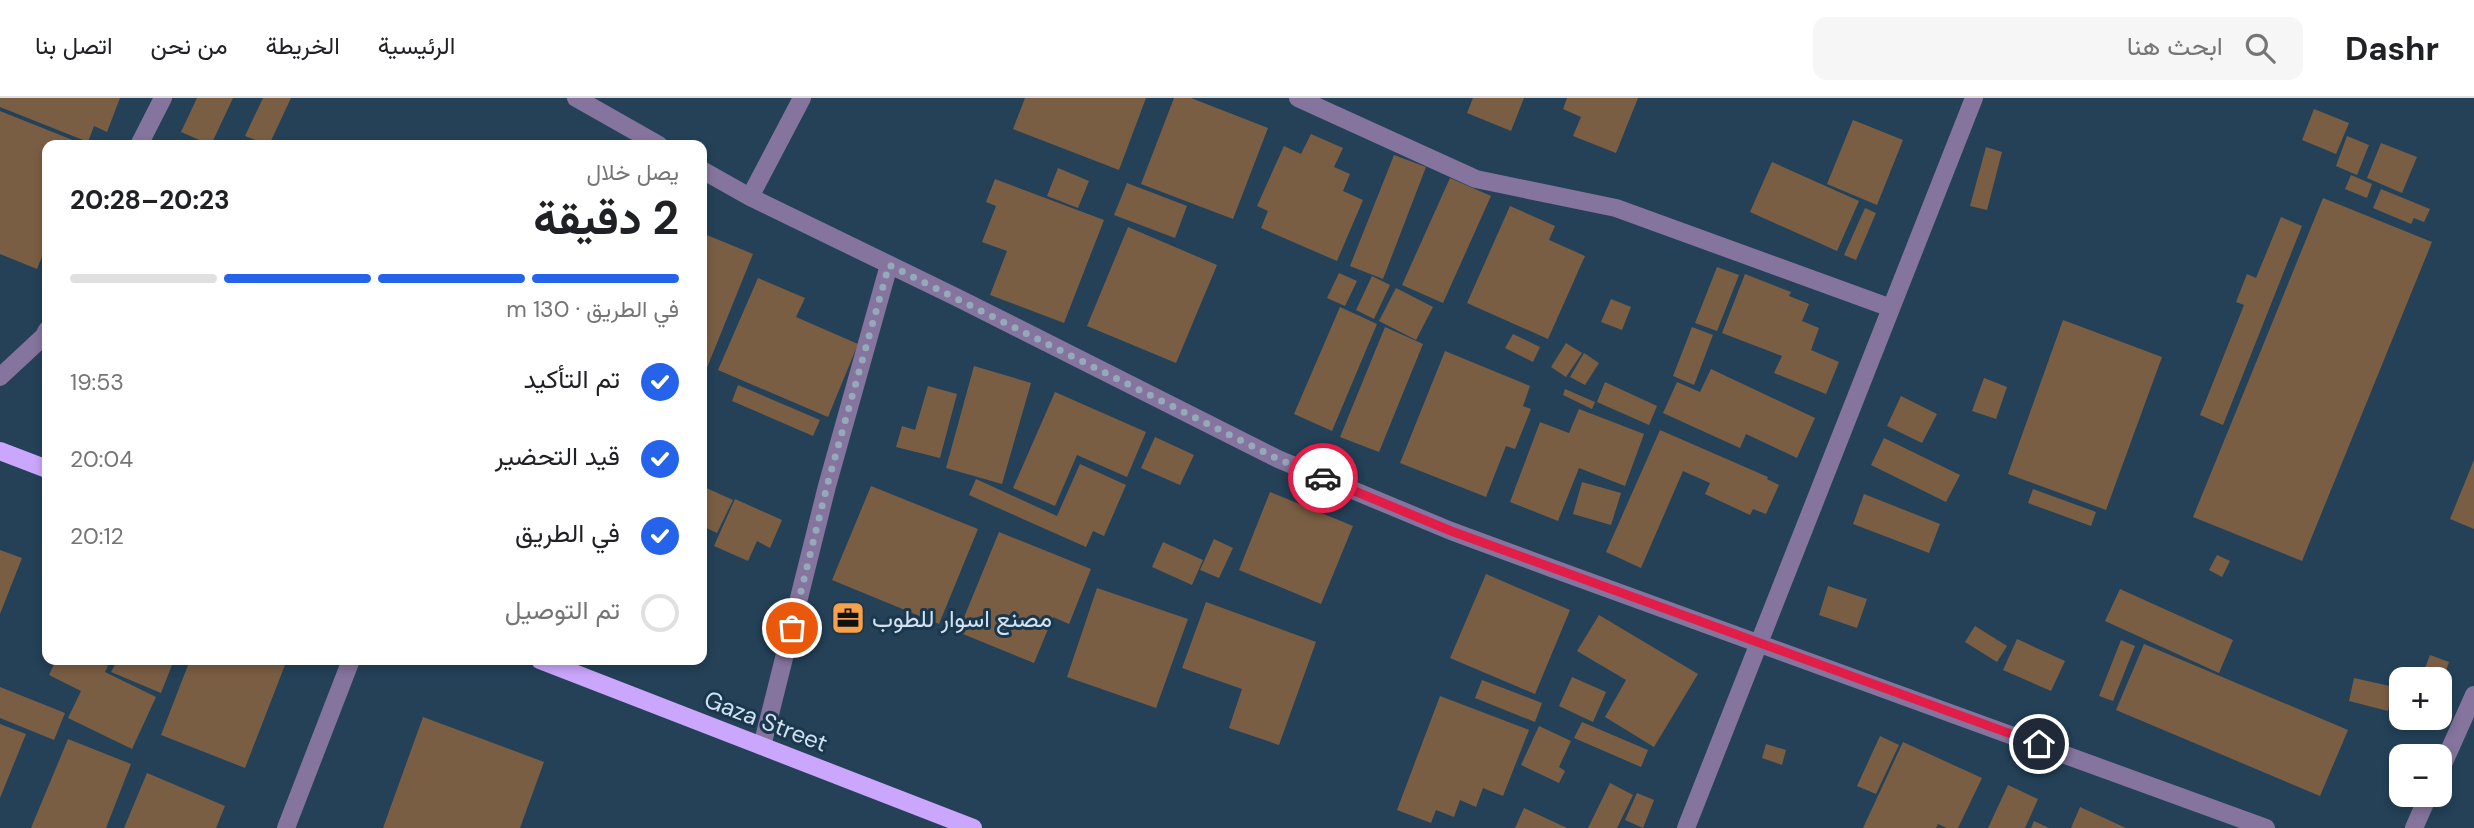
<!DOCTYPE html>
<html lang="ar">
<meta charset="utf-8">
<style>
body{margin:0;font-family:"DM Sans",Vazirmatn,sans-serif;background:#f6f6f6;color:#202124;direction:rtl;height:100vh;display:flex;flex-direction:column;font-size:26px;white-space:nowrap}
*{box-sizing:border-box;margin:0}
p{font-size:23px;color:#757577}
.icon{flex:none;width:38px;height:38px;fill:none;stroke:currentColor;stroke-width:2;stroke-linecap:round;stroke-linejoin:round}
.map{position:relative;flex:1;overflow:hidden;direction:ltr}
.sheet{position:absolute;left:42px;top:42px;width:665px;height:525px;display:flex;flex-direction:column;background:#fff;border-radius:14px;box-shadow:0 4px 10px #0003;direction:rtl}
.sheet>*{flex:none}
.tools{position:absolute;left:2389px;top:569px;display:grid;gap:14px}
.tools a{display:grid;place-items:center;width:63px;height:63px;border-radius:14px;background:#fff;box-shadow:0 4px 10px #0003;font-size:35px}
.pin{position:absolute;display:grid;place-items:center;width:60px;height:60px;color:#fff;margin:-30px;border:4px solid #fff;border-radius:50%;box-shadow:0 2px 7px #0007}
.courier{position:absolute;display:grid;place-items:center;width:70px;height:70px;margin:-35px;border:5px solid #e11d48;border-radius:50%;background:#fff;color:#222;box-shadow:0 2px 9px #0007}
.headline em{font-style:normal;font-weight:700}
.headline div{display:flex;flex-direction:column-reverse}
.headline{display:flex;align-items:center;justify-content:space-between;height:119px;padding:0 28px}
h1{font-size:46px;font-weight:700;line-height:52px}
.bar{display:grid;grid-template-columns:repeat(4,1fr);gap:10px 7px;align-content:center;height:84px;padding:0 28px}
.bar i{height:9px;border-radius:5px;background:#e0e0e0}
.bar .on{background:#2563eb}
.bar p{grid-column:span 4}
ol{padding:0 28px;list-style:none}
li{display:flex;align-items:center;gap:21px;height:77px}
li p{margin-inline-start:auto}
li .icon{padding:7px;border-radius:50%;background:#2563eb;color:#fff;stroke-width:4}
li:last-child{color:#757577}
li i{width:38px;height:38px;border:4px solid #e0e0e0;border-radius:50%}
header{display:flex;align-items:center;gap:42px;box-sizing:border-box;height:98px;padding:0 35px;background:#fff;border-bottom:2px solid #e0e0e0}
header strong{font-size:33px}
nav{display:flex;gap:38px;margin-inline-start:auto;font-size:24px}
.search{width:490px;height:63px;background:#f6f6f6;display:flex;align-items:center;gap:18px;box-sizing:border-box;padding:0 24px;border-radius:14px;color:#757577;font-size:26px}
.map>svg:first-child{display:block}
</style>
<header>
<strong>Dashr</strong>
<div class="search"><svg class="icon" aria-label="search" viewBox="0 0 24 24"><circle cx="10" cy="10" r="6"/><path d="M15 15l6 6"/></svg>ابحث هنا</div>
<nav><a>الرئيسية</a><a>الخريطة</a><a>من نحن</a><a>اتصل بنا</a></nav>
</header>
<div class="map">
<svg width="2474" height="730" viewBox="0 0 2474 730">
<rect width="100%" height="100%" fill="#244158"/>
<path fill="#7a5e44" d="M0 0H120L107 34 94 28 88 44 0 9Z
M197 0H233L211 47 181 34Z
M263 0H291L269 47 245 38Z
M1025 0H1146L1119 72 1013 31Z
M1174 0H1191L1268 30 1233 121 1141 86Z
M1473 0H1524L1511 33 1467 15Z
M1567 0H1638L1616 55 1573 38 1581 19 1563 11Z
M2314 11 2349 25 2336 56 2302 42Z
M0 13 85 47H47V146L37 171 0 156Z
M1853 22 1903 42 1877 107 1827 86Z
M1311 36 1343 50 1334 69 1350 76 1343 93 1363 102 1337 163 1261 130 1268 113 1257 108 1284 48 1301 56Z
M2347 38 2369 47 2357 77 2336 68Z
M2381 45 2417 59 2402 95 2367 80Z
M1986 49 2002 54 1987 112 1970 108Z
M1394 57 1426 69 1383 181 1350 168Z
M1772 64 1859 103 1837 153 1750 114Z
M1058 70 1089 83 1078 110 1047 98Z
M2351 77 2372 86 2367 100 2345 91Z
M1450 80 1491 98 1443 205 1402 187Z
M995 81 1104 122 1064 225 990 197 1007 153 982 144 996 108 986 104Z
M1127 85 1187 108 1175 140 1114 117Z
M2381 91 2430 111 2424 124 2414 120 2411 126 2373 110Z
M2323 100 2432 144 2302 463 2193 419Z
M1510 108 1555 128 1549 142 1585 158 1548 241 1467 205Z
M1865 110 1876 115 1856 162 1844 157Z
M2281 119 2302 128 2223 327 2200 317 2244 207 2236 204 2247 176 2256 180Z
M1128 129 1217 167 1176 265 1087 228Z
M702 135 753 156 702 282Z
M1717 169 1739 177 1717 233 1695 225Z
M1339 175 1357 183 1345 208 1327 200Z
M1745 176 1791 194 1789 198 1809 206 1802 223 1819 230 1811 252 1839 264 1826 296 1774 275 1782 258 1722 235Z
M1372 178 1390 187 1374 221 1356 212Z
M758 180 805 200 796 219 858 246 828 319 718 272Z
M1396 190 1433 209 1416 242 1379 223Z
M1611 201 1631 209 1622 232 1601 224Z
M1340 209 1377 226 1332 333 1294 316Z
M2063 222 2162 259 2106 412 2008 376Z
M1385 229 1423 246 1379 354 1340 339Z
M1692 229 1713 237 1694 287 1673 278Z
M1513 236 1540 249 1533 264 1505 250Z
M1566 245 1582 255 1566 279 1551 269Z
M1445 253 1530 288 1523 308 1531 311 1515 351 1506 348 1486 399 1400 365Z
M1584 255 1599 265 1585 287 1570 279Z
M974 268 1031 285 1002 386 946 370Z
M1711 271 1815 320 1797 360 1746 336 1740 350 1663 315 1677 284 1700 294Z
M1984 280 2007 289 1996 321 1972 313Z
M1605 284 1657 308 1649 327 1597 304Z
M738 287 820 322 813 338 732 303Z
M928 288 957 296 940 360 896 349 902 328 915 332Z
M1565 291 1595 304 1592 311 1563 297Z
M1055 294 1146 334 1127 379 1077 357 1055 408 1013 390Z
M1901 298 1937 316 1922 345 1887 328Z
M1579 311 1644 336 1625 388 1579 370 1558 423 1510 404 1540 324 1569 335Z
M1660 332 1768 379 1767 381 1779 387 1766 416 1753 411 1750 417 1705 396 1710 385 1683 373 1641 470 1606 454Z
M1155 339 1194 357 1180 387 1141 370Z
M1884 340 1960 377 1946 404 1871 367Z
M2474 362V431L2450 421Z
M1080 366 1126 387 1104 438 1093 433 1086 449 969 397 976 381 1057 418Z
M1582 384 1621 395 1611 427 1573 416Z
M702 388 733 402 717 435 702 428Z
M871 388 978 431 939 526 832 482Z
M2033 391 2096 414 2091 428 2028 405Z
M1270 394 1353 428 1321 506 1239 472Z
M1864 396 1940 426 1929 455 1853 426Z
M735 401 782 422 770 450 757 443 748 463 714 448Z
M999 434 1091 471 1069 526 1053 519 1034 565 958 534Z
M1214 441 1233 450 1219 480 1200 472Z
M1163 444 1203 462 1192 487 1152 469Z
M0 452 22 460 0 516Z
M2217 457 2230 463 2222 479 2209 472Z
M1486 476 1570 512 1535 596 1450 560Z
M1828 488 1867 501 1857 530 1819 517Z
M1097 490 1188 521 1156 610 1067 579Z
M2120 491 2233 542 2219 575 2105 523Z
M1206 504 1316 544 1279 647 1229 630 1242 591 1182 570Z
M1599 517 1698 576 1654 649 1605 619 1626 582 1577 553Z
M1975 528 2007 548 1997 564 1965 544Z
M2017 541 2065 563 2051 593 2003 572Z
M2121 542 2135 548 2113 603 2099 598Z
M2144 546 2348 632 2320 698 2116 612Z
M2430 557 2449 564 2440 589V581H2421Z
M56 562H95L108 568 105 574 156 599 132 651 68 620 81 593 49 577Z
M108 562H174L161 595 111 574 116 565Z
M190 562H271L285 567 245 670 161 637Z
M1572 579 1606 594 1593 624 1559 608Z
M2354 580 2394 589 2388 613 2349 603Z
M1482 582 1542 605 1535 624 1475 600Z
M0 589 65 615 54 642 0 620Z
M1440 598 1529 632 1503 698 1483 690 1476 709 1460 702 1454 719 1436 712 1431 725 1397 712Z
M423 619 544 664 520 730H383Z
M1582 624 1648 652 1641 669 1574 640Z
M0 626 26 636 0 700Z
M1539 628 1571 643 1559 669 1565 673 1559 685 1521 667Z
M1880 638 1899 647 1876 696 1857 688Z
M68 641 131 666 106 730H31Z
M1903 644 1982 680 1958 730H1947L1938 726 1936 730H1863Z
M1766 646 1786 652 1782 667 1762 660Z
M147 675 225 708 216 730H124Z
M1610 685 1633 697 1617 730H1588Z
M2008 687 2038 701 2025 730H1988Z
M1637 695 1654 702 1643 730 1625 722Z
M2080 709 2126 730H2071Z
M1524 710 1567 730H1515Z
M2034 723 2049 730H2031Z"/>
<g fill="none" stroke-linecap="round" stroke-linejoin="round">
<path stroke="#85749e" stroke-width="18" d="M576 0 659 47
M1298 0 1476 81 1616 110 1891 210
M139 47 163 0
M702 72 750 99 956 199 1278 361 1451 433 1554 471 2266 730
M750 99 802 0
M0 279 44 238 47 232
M762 648 827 388 889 167
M2440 673 2474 597
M286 730 351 562
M1686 730 1974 0
M2414 730 2429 696"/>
<path stroke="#cba6fd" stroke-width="18" d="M0 353 47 371
M540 562 973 730"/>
</g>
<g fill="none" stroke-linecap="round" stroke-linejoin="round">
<path stroke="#94aabb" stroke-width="7" stroke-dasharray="0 12.6" d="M792 530 827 388 889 167 1278 361 1323 380"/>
<path stroke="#e11d48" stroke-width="9" d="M1323 380 1451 433 2039 646"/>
</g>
<defs>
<symbol id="office-square" viewBox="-11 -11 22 22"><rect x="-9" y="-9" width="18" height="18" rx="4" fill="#f7a149" stroke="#1a374d"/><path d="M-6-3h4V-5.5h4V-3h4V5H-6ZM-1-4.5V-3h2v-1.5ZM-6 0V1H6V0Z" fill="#111"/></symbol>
</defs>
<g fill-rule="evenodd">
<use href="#office-square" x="829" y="501" width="38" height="38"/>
</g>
<g text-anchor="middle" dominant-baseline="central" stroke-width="6" stroke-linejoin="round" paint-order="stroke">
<g font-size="24" fill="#d1e2f0" stroke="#1a374d" text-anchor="start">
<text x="872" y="520">مصنع اسوار للطوب</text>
</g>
<g font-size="24" fill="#d1e2f0" stroke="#1a374d">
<text transform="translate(766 623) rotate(21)">Gaza Street</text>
</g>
</g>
</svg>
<div class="tools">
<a>+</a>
<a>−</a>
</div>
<div class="pin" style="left:792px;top:530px;background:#ea580c"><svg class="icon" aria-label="bag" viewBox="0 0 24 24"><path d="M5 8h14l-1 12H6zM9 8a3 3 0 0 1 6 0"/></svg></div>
<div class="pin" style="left:2039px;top:646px;background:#1f2937"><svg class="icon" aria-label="home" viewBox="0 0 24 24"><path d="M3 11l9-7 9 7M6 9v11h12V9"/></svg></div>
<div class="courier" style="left:1323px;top:380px"><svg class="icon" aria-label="car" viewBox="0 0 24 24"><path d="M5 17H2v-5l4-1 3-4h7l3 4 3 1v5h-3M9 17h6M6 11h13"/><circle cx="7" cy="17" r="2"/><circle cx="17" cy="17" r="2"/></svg></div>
<section class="sheet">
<div class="headline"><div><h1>2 دقيقة</h1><p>يصل خلال</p></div><em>20:23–20:28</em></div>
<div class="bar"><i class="on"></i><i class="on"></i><i class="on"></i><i></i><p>في الطريق · 130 m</p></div>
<ol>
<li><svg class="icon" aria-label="check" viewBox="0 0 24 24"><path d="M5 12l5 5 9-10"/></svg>تم التأكيد<p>19:53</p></li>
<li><svg class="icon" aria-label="check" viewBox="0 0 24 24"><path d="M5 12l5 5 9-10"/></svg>قيد التحضير<p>20:04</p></li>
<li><svg class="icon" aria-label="check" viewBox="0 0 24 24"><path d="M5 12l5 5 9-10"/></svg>في الطريق<p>20:12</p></li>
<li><i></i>تم التوصيل</li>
</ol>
</section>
</div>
